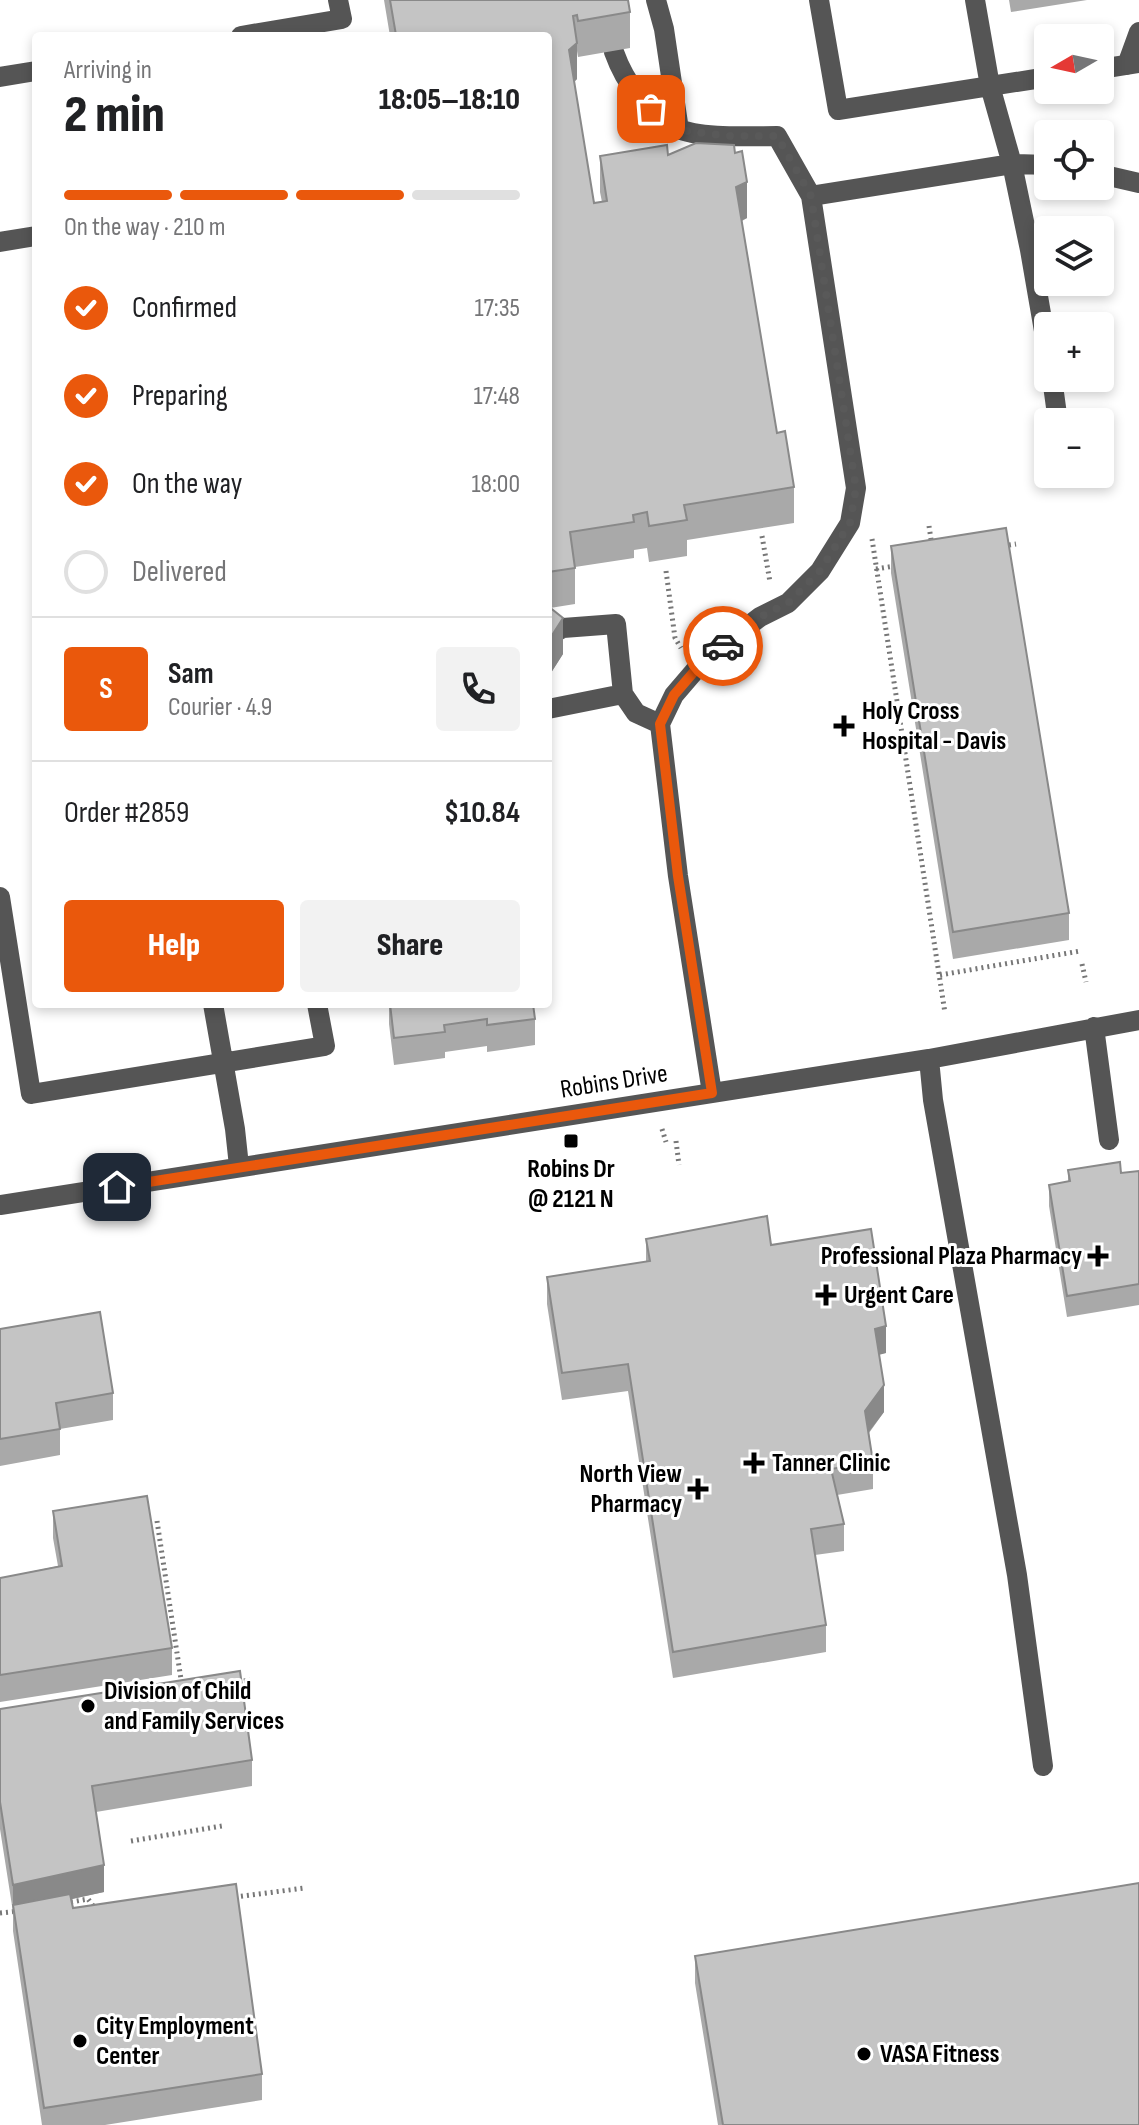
<!DOCTYPE html>
<meta charset="utf-8">
<style>
body{margin:0;font-family:"Sofia Sans Condensed",sans-serif;background:#f2f2f2;color:#202124;height:100vh;display:flex;flex-direction:column;font-size:30px;white-space:nowrap}
*{box-sizing:border-box;margin:0}
p{font-size:26px;color:#757577}
.icon{flex:none;width:44px;height:44px;fill:none;stroke:currentColor;stroke-width:2;stroke-linecap:round;stroke-linejoin:round}
.map{position:relative;flex:1;overflow:hidden}
.details{position:absolute;left:32px;top:32px;width:520px;height:976px;display:flex;flex-direction:column;background:#fff;border-radius:8px;box-shadow:0 4px 12px #0003}
.details>*{flex:none}
.needle{width:52px;rotate:261deg}
.fabs{position:absolute;left:1034px;top:24px;display:grid;gap:16px}
.fabs a{display:grid;place-items:center;width:80px;height:80px;border-radius:8px;background:#fff;box-shadow:0 4px 12px #0003;font-size:40px}
.pin{position:absolute;display:grid;place-items:center;width:68px;height:68px;color:#fff;margin:-34px;border-radius:16px;box-shadow:0 4px 12px #0006}
.courier{position:absolute;display:grid;place-items:center;width:80px;height:80px;margin:-40px;border:6px solid #ea580c;border-radius:50%;background:#fff;color:#222;box-shadow:0 2px 10px #0007}
.headline em{font-style:normal;font-weight:800}
.headline div{display:flex;flex-direction:column-reverse}
.headline{display:flex;align-items:center;justify-content:space-between;height:136px;padding:0 32px}
h1{font-size:52px;font-weight:800;line-height:60px}
.bar{display:grid;grid-template-columns:repeat(4,1fr);gap:12px 8px;align-content:center;height:96px;padding:0 32px}
.bar i{height:10px;border-radius:6px;background:#e0e0e0}
.bar .on{background:#ea580c}
.bar p{grid-column:span 4}
.line{display:flex;align-items:center;gap:20px;padding:0 32px;border-top:2px solid #e0e0e0}
.line div{flex:1}
.round{display:grid;place-items:center;flex:none;width:84px;height:84px;border-radius:8px;background:#f2f2f2}
ol{padding:0 32px;list-style:none}
li{display:flex;align-items:center;gap:24px;height:88px}
li p{margin-inline-start:auto}
li .icon{padding:8px;border-radius:50%;background:#ea580c;color:#fff;stroke-width:4}
li:last-child{color:#757577}
li i{width:44px;height:44px;border:4px solid #e0e0e0;border-radius:50%}
.primary-button{display:flex;gap:16px;margin-top:auto;padding:16px 32px}
.primary-button a{flex:1;height:92px;border-radius:8px;background:#ea580c;color:#fff;font-size:32px;font-weight:800;line-height:92px;text-align:center}
.primary-button a+a{background:#f2f2f2;color:#202124}
.map>svg:first-child{display:block}
</style>
<div class="map">
<svg width="1139" height="2125" viewBox="0 0 1139 2125">
<rect width="100%" height="100%" fill="#fff"/>
<g fill="none" stroke-linecap="round" stroke-linejoin="round">
<path stroke="#777" stroke-width="5" stroke-dasharray="2 4" stroke-linecap="butt" d="M929 526 932 546
M762 536 770 582
M872 539 945 1013
M1003 546 1016 544
M876 569 895 566
M666 571 675 638 681 648
M1082 964 1086 982
M940 975 1080 951
M662 1129 666 1142
M676 1141 679 1165
M157 1521 182 1686
M238 1682 250 1680
M131 1841 222 1826
M235 1897 305 1888
M65 1903 88 1899 97 1911
M0 1913 20 1911"/>
<path stroke="#555" stroke-width="20" d="M656 0 664 29 679 130
M819 0 838 110 1048 77
M975 0 990 86 1012 164 1030 250 1048 354
M241 36 342 19 338 0
M614 52C625 83 647 113 677 128 698 139 753 136 777 136L811 196 856 488 850 523 820 571 788 603 760 617 704 660 674 695 660 724 678 876 712 1093
M1127 65 1139 32
M1100 69 1139 63
M0 77 36 71
M1100 174 1139 183
M811 196 1012 164 1048 165
M0 242 36 236
M1052 378 1058 422
M548 636 563 628 616 624 623 694
M548 709 623 694 636 713 660 724
M0 897 31 1094 325 1046 317 1004
M213 1004 235 1129 239 1166
M1094 1027 1109 1140
M929 1059 933 1100 1017 1575 1043 1766
M0 1205 929 1059 1139 1020"/>
</g>
<path fill="#a9a9a9" d="M384 0H628L630 12V48L578 57 577 51V79L574 82 594 203 602 202 600 192V156L668 155 747 218 742 221 777 433 794 487V523L687 540V556L649 562 647 548 634 550V558L575 567V604L550 608 563 654 549 676 548 675V36H390Z
M1009 0H1087L1011 12Z
M891 546 1069 913V940L953 959 891 573Z
M389 1004H533L535 1019V1045L487 1052V1046L445 1052V1058L394 1065 389 1024Z
M1068 1170 1121 1173 1139 1171V1305L1067 1317 1049 1206V1185L1068 1182Z
M646 1239 771 1245 886 1353 879 1354 884 1412 869 1433 873 1462V1489L837 1495 844 1524V1551L815 1555 826 1625V1652L673 1678 628 1391 562 1400 547 1304V1277L646 1262Z
M0 1329 113 1393V1420L60 1429V1455L0 1466Z
M53 1511 172 1648V1675L0 1702V1578L58 1566 53 1538Z
M0 1709 252 1760V1786L96 1812 104 1892 71 1899 73 1908 262 2074V2100L105 2125H42L13 1931V1912L0 1829Z
M695 1956 1139 2125H718L695 1983Z"/>
<path fill="#898989" d="M577 43V79L569 87V50Z
M747 182V218L736 223V187Z
M563 618V654L549 676V640Z
M886 1326V1353L875 1356V1329Z
M884 1385V1412L865 1437V1411Z
M104 1865V1892L14 1912 13 1905V1912V1885Z"/>
<path fill="#c4c4c4" stroke="#898989" stroke-width="2" d="M390 0H628L630 12 578 21 577 15 573 16 577 43 569 50 594 203 607 201 600 156 667 145 668 155 696 143 734 145 735 153 742 151 747 182 736 187 777 433 785 431 794 487 684 505 687 520 649 526 647 512 633 515 634 522 570 532 575 568 548 572V36H392L396 35Z
M1006 528 1069 913 953 932 891 546Z
M548 606 563 618 549 640 548 639Z
M390 1004H533L535 1019 487 1025V1019L444 1025 445 1032 394 1038Z
M1120 1162 1121 1173 1139 1171V1284L1067 1296 1049 1185 1070 1181 1068 1170Z
M767 1216 771 1245 871 1229 886 1326 875 1329 884 1385 865 1411 873 1462 831 1469 844 1524 811 1529 826 1625 673 1652 628 1364 562 1373 547 1277 650 1261 646 1239Z
M100 1312 113 1393 56 1403 60 1429 0 1439V1329Z
M147 1496 172 1648 0 1675V1578L62 1566 53 1511Z
M240 1671 252 1760 92 1786 104 1865 13 1885 0 1802V1709Z
M1139 1883V2125H723L695 1956Z
M236 1884 262 2074 44 2108 13 1905 70 1894 73 1908Z"/>
<g fill="none" stroke-linecap="round" stroke-linejoin="round">
<path stroke="#595959" stroke-width="8" stroke-dasharray="0 14.4" d="M651 109 679 130 727 136H777L811 196 856 488 850 523 820 571 788 603 760 617 723 646"/>
<path stroke="#ea580c" stroke-width="10" d="M117 1187 712 1093 678 876 660 724 674 695 704 660 723 646"/>
</g>
<g fill="#000" stroke="#fff" stroke-width="3">
<path d="M840 714h8v8h8v8h-8v8h-8v-8h-8v-8h8z"/>
<rect x="563" y="1133" width="16" height="16" rx="4"/>
<path d="M1094 1244h8v8h8v8h-8v8h-8v-8h-8v-8h8z"/>
<path d="M822 1283h8v8h8v8h-8v8h-8v-8h-8v-8h8z"/>
<path d="M750 1451h8v8h8v8h-8v8h-8v-8h-8v-8h8z"/>
<path d="M694 1477h8v8h8v8h-8v8h-8v-8h-8v-8h8z"/>
<circle cx="88" cy="1706" r="8"/>
<circle cx="80" cy="2041" r="8"/>
<circle cx="864" cy="2054" r="8"/>
</g>
<g text-anchor="middle" dominant-baseline="central" stroke-width="6" stroke-linejoin="round" paint-order="stroke">
<g font-size="26" font-weight="bold" fill="#000" stroke="#fff" text-anchor="start">
<text x="862" y="711">Holy Cross<tspan x="862" dy="30">Hospital - Davis</tspan></text>
<text x="571" y="1169" text-anchor="middle">Robins Dr<tspan x="571" dy="30">@ 2121 N</tspan></text>
<text x="1082" y="1256" text-anchor="end">Professional Plaza Pharmacy</text>
<text x="844" y="1295">Urgent Care</text>
<text x="772" y="1463">Tanner Clinic</text>
<text x="682" y="1474" text-anchor="end">North View<tspan x="682" dy="30">Pharmacy</tspan></text>
<text x="104" y="1691">Division of Child<tspan x="104" dy="30">and Family Services</tspan></text>
<text x="96" y="2026">City Employment<tspan x="96" dy="30">Center</tspan></text>
<text x="880" y="2054">VASA Fitness</text>
</g>
<g font-size="26" fill="#000" stroke="#fff">
<text transform="translate(614 1082) rotate(-9)">Robins Drive</text>
</g>
</g>
</svg>
<div class="fabs">
<a><svg class="needle" viewBox="-14 -14 28 28"><path d="M0-13l5 13h-10z" fill="#e53935"/><path d="M0 13l5-13h-10z" fill="#757577"/></svg></a>
<a><svg class="icon" aria-label="locate" viewBox="0 0 24 24"><circle cx="12" cy="12" r="6"/><path d="M12 2v4M12 18v4M2 12h4M18 12h4"/></svg></a>
<a><svg class="icon" aria-label="layers" viewBox="0 0 24 24"><path d="M12 4l9 5-9 5-9-5zM3 14l9 5 9-5"/></svg></a>
<a>+</a>
<a>−</a>
</div>
<div class="pin" style="left:651px;top:109px;background:#ea580c"><svg class="icon" aria-label="bag" viewBox="0 0 24 24"><path d="M5 8h14l-1 12H6zM9 8a3 3 0 0 1 6 0"/></svg></div>
<div class="pin" style="left:117px;top:1187px;background:#1f2937"><svg class="icon" aria-label="home" viewBox="0 0 24 24"><path d="M3 11l9-7 9 7M6 9v11h12V9"/></svg></div>
<div class="courier" style="left:723px;top:646px"><svg class="icon" aria-label="car" viewBox="0 0 24 24"><path d="M5 17H2v-5l4-1 3-4h7l3 4 3 1v5h-3M9 17h6M6 11h13"/><circle cx="7" cy="17" r="2"/><circle cx="17" cy="17" r="2"/></svg></div>
<section class="details">
<div class="headline"><div><h1>2 min</h1><p>Arriving in</p></div><em>18:05–18:10</em></div>
<div class="bar"><i class="on"></i><i class="on"></i><i class="on"></i><i></i><p>On the way · 210 m</p></div>
<ol>
<li><svg class="icon" aria-label="check" viewBox="0 0 24 24"><path d="M5 12l5 5 9-10"/></svg>Confirmed<p>17:35</p></li>
<li><svg class="icon" aria-label="check" viewBox="0 0 24 24"><path d="M5 12l5 5 9-10"/></svg>Preparing<p>17:48</p></li>
<li><svg class="icon" aria-label="check" viewBox="0 0 24 24"><path d="M5 12l5 5 9-10"/></svg>On the way<p>18:00</p></li>
<li><i></i>Delivered</li>
</ol>
<div class="line" style="height:144px"><b class="round" style="background:#ea580c;color:#fff">S</b><div><b>Sam</b><p>Courier · 4.9</p></div><a class="round"><svg class="icon" aria-label="phone" viewBox="0 0 24 24"><path d="M5 4h4l2 5-3 2q2 4 5 5l2-3 5 2v4C11 20 4 13 5 4z"/></svg></a></div>
<div class="line" style="height:104px"><div>Order #2859</div><b>$10.84</b></div>
<div class="primary-button"><a>Help</a><a>Share</a></div>
</section>
</div>
